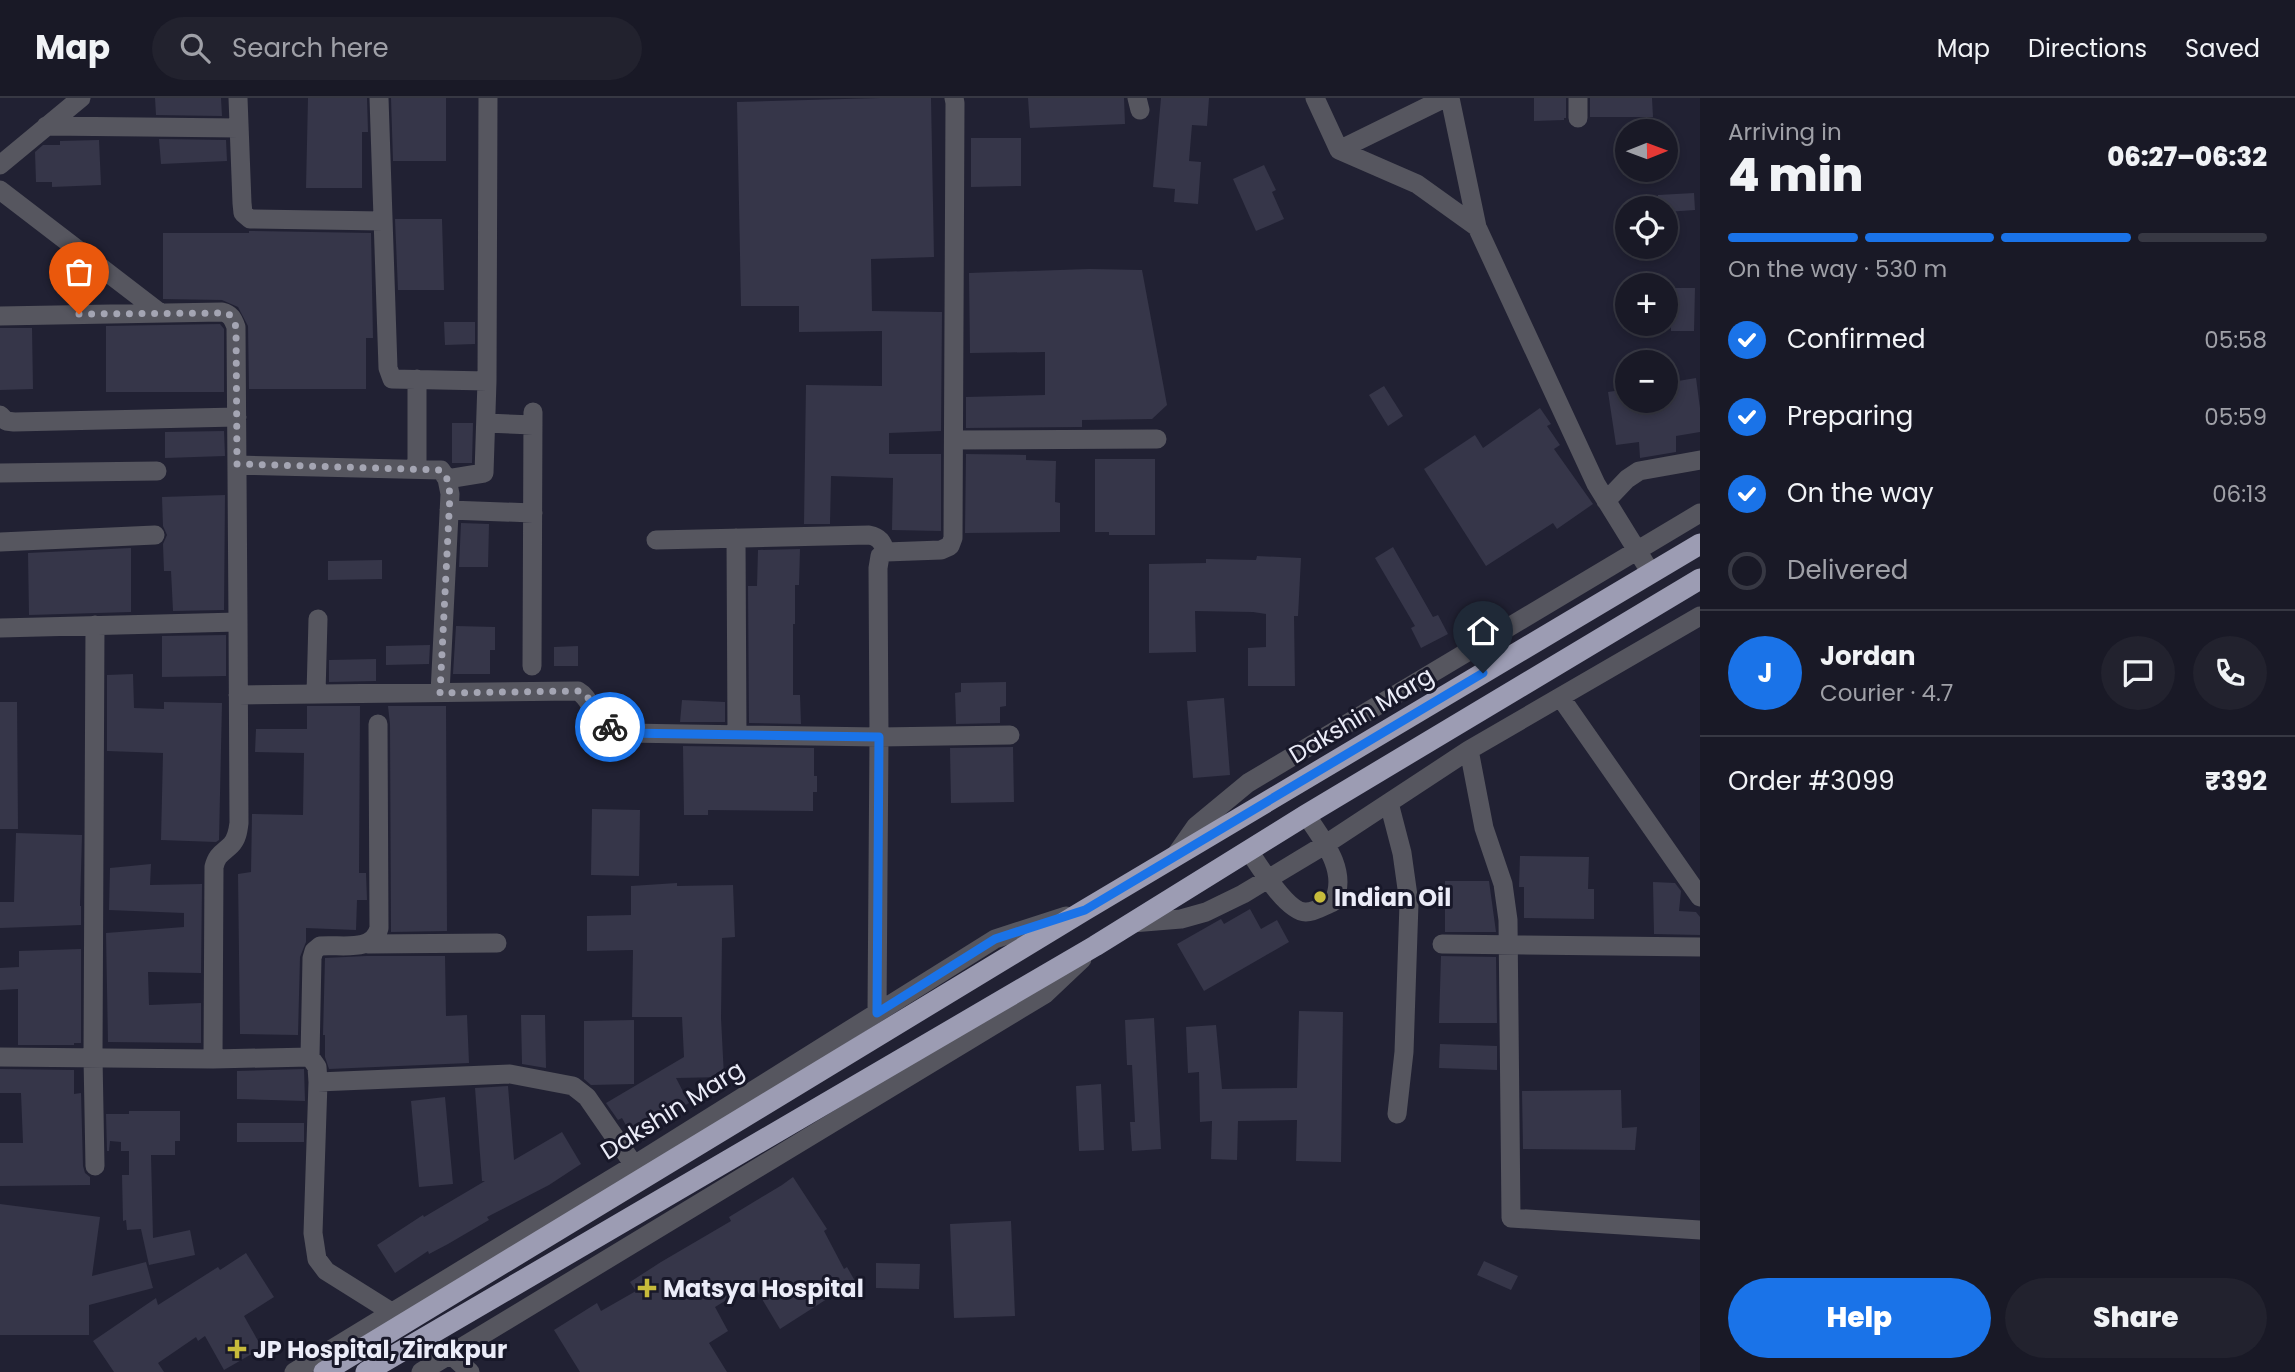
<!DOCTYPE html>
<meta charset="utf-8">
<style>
body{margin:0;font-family:Poppins,sans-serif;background:#22222e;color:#f1f3f6;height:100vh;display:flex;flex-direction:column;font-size:26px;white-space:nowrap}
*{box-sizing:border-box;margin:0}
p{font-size:23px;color:#9fa0a7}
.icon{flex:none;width:38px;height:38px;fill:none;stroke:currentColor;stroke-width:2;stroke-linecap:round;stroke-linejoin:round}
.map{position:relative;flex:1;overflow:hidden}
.side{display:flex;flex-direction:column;background:#191926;width:595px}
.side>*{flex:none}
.needle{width:46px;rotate:89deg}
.tools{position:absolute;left:1615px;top:21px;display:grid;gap:14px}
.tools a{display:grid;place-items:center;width:63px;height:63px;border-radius:50%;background:#191926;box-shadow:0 4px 10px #0003,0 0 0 2px #373843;font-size:35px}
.pin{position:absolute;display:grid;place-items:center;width:60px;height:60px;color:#fff;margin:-72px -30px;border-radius:50% 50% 50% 0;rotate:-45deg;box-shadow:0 0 7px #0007}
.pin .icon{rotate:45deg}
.courier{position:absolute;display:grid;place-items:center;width:70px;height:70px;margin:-35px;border:5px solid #1a73e8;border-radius:50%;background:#fff;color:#222;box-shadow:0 2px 9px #0007}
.head em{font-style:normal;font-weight:800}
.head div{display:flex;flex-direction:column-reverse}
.head{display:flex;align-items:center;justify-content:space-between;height:119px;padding:0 28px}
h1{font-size:46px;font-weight:800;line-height:52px}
.bar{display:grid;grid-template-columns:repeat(4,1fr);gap:10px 7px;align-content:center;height:84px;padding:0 28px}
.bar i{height:9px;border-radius:5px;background:#373843}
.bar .active{background:#1a73e8}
.bar p{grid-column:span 4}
.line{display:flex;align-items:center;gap:18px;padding:0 28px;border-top:2px solid #373843}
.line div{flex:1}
.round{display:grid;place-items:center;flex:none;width:74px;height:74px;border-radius:37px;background:#22222e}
ol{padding:0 28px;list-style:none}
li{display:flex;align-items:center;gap:21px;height:77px}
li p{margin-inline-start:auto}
li .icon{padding:7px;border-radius:50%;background:#1a73e8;color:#fff;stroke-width:4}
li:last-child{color:#9fa0a7}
li i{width:38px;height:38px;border:4px solid #373843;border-radius:50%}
.action{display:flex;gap:14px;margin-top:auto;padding:14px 28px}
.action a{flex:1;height:80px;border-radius:42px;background:#1a73e8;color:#fff;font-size:28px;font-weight:800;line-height:80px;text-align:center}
.action a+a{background:#22222e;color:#f1f3f6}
header{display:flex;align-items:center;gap:42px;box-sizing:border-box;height:98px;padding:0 35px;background:#191926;border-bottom:2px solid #373843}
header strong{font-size:33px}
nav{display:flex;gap:38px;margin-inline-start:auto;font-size:24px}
.search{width:490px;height:63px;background:#22222e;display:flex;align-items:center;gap:18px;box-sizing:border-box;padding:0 24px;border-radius:38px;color:#9fa0a7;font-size:26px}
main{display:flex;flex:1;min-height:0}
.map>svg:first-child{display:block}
</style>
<header>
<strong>Map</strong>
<div class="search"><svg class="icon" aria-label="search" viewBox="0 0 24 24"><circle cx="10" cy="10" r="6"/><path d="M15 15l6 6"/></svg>Search here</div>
<nav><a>Map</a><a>Directions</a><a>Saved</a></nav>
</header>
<main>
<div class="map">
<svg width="1700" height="1274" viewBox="0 0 1700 1274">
<rect width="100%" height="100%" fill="#212133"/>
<path fill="#363649" d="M155 0H221L222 18 156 17Z
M308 0H367L368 34H362V90H306Z
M391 0H446V63H393Z
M880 0H931L934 159 871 161 872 213 942 214 941 333 889 335V356H941V433L892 432 893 380 831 378 830 426H804L806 287 882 288V233L799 234V208H741L737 4Z
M1028 0H1124L1125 26 1030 30Z
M1161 0H1209L1207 28 1192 27 1189 63 1201 64 1198 106 1174 104 1175 91 1153 89Z
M1534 0H1566V20H1564V22L1534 23Z
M1590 0H1652L1653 19H1590Z
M971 40H1021V88L971 89Z
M159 41 226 42 227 63 161 66Z
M99 42 101 87 52 89V84H36L35 54 43 47H60V43Z
M1264 67 1276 92 1272 94 1284 121 1256 133 1233 81Z
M1694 95 1695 112 1666 114V110H1658V97Z
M395 121H442L444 192H398Z
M249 133 371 135 373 240H366V291H249L248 228 238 209 222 202 163 201V135H249Z
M1089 171 1142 172 1167 307 1152 321 1082 322V329L966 330V299L1045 297V254L970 255 969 175Z
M1666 190H1695L1694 233H1671V222H1666Z
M444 224H475V246L445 247Z
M220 226 224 231V294H106V228Z
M0 230H32L33 291 0 292Z
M1696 280 1700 310V334L1676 338V354L1640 360 1639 344 1616 347 1608 294 1628 291V303H1666V285Z
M1384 288 1403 318 1388 328 1369 297Z
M1540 310 1551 326 1547 328 1560 347 1554 351 1593 406 1557 431 1553 425 1486 468 1424 371 1475 337 1483 350Z
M452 325H473L472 365H452Z
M224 333 225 358 165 360V334Z
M966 356 1026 357V362L1056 363 1055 404 1060 405V434L965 435Z
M1095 361H1155V437H1109V434H1095Z
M225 397 224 512 173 513 171 473H164L163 446 167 437 163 428 162 399Z
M461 425 489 426 488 469H459Z
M1393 449 1433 519 1438 517 1448 536 1421 550 1411 530 1415 528 1375 460Z
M131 450V514L29 517 28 455Z
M800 451 799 487H795V526H793V597H800L801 626 749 625 748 488H757L758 452Z
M1257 458 1301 460 1298 518H1294L1295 588H1248V550L1266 549V516L1253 514 1195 513 1196 554 1149 555V466L1206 465V461L1256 462Z
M382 462V481L328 482V463Z
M456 528 495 529V552H490V576H453Z
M226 537V578L162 579V538Z
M430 547 429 566 386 567V548Z
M578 548V568H554V549Z
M376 561V583L329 584V562Z
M133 576 134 610 164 611V604L222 605 219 742 216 744 161 742 163 655 107 653V577Z
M1006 584V608L1000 609V625L956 626 955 595 961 594V585Z
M1224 600 1230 677 1193 680 1187 603Z
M682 602 725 604V624H680Z
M0 604H17L18 731H0Z
M307 608H360L359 775H366L367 802H357L356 832 306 830V844L300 859 298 937 240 936 238 776 251 774 252 716 303 717 304 655 255 654 256 631H307Z
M388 608H446L447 833 391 834 390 626Z
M683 648 814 650V678H817V694H813V713L708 712V717H684Z
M1013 649 1014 704 951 705 950 650Z
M592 711 640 712 639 778 591 777Z
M16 735 82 737 80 808H81V827L0 830V804H14Z
M1520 758 1589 759 1588 791H1594V821L1524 820V789H1519Z
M151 766 150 787 202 786 201 875 148 874 149 907 201 905V945L108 944 106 835 184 829V815L109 812 110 770Z
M1445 783H1489L1496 834H1445Z
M1653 784 1675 785 1681 793 1679 813 1696 814 1700 819V837L1654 836Z
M677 785V788L733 787 735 839 722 840 721 920 724 979 676 980 689 1005 632 1038 622 1020 618 1022 606 1005 684 959 682 919H632L633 852 587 853V818L631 817V788Z
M1250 811 1261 831 1277 822 1289 844 1204 893 1177 846 1221 821 1224 826Z
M81 851V945H74V947H18V891L0 892V870L19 869V853Z
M366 858H445L446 918 467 917 469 965 329 971 325 959V937H323L325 860Z
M1441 858 1496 859 1497 925H1439Z
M1299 913 1343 914 1341 1064 1296 1063 1297 1022 1238 1023 1237 1062 1211 1061 1212 1023 1200 1024 1199 974 1188 975 1186 929 1216 927 1222 991 1297 990Z
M521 917H545L546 970 522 966Z
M1154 920 1161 1051 1132 1053 1130 1024H1135L1132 967H1127L1125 922Z
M634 922V986L591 987 584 981V923Z
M1440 946 1497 948V972L1439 970Z
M0 971 74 972V996L81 995 83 1068 85 1075 90 1079V1087L0 1088V1045H23L21 995H0Z
M304 971 305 1003 237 1001V973Z
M1101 986 1104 1052 1079 1053 1076 988Z
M508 988 514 1062 562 1034 581 1066 549 1087 487 1119 489 1122 448 1146 429 1156 428 1153 395 1175 377 1147 423 1117 424 1119 485 1083H482L475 990Z
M1621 992 1622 1030 1637 1029 1635 1052 1523 1051 1522 993Z
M445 999 453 1086 419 1089 411 1003Z
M129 1013H180V1043H175V1057H151L153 1140 190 1132 195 1157 149 1167 141 1131 127 1132 126 1122 123 1123 122 1077H129V1053H121V1044L110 1043 109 1053H107L106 1016H129Z
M237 1025H304V1044H237Z
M793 1079 827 1131 824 1133 844 1171 847 1169 855 1183 780 1231 753 1186 715 1209 728 1233 709 1245 727 1274H580L554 1232 597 1205 601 1213 636 1193 630 1184 661 1164 731 1123 729 1119 782 1087Z
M0 1106 100 1119 92 1178 146 1164 153 1190 89 1207V1237H0Z
M1011 1123 1015 1218 954 1220 950 1126Z
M246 1155 274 1199 244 1218 262 1250 224 1272 205 1238 198 1243 196 1239 158 1265 164 1274H114L93 1243 156 1200 158 1207 218 1169 220 1172Z
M1484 1163 1518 1178 1511 1192 1477 1177Z
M876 1165 920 1166 919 1191 876 1190Z"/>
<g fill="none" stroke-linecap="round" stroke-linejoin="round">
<path stroke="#56565f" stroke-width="19" d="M238 0 242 105 243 115 250 121 383 123
M379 0 388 270 392 281 487 283
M1137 0 1140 12
M1315 0 1339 52 1417 86 1477 129
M1450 0 1477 129 1596 386 1651 475
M1578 0V20
M46 28 239 30
M1339 52 1445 0
M0 67 81 0
M0 92 159 214
M0 218 222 214C231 216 233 221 236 229L238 524
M0 317 6 323 14 324 237 319
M486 325 533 327
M954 342 1157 341
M237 367 441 372 447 381 450 396 440 595
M417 370V281
M0 375 157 373
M447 381 484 375 487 283 488 0
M1606 403 1627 381 1639 373 1700 362
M449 412 533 415
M736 440 737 637
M656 442 869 437C880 439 882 444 886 454
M0 444 155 437
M95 527 93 959 95 1068
M0 530 238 524 239 725C238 733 237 741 231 747 223 755 217 756 214 769L213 961
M532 568 533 314
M316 596 318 521
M238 597 578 593C588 599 589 607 596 616 604 627 615 631 627 635L879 639 1010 637
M1561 600 1700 799
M1469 652 1484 730 1503 786 1508 822 1511 1120 1700 1132
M1389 705 1402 755 1409 805 1404 954 1397 1016
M1249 753C1259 768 1288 815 1306 814 1315 814 1325 807 1333 804 1349 774 1323 742 1306 717
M1175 758 1196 728 1248 685 1700 415
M1132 825 1181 821 1206 814 1243 796 1326 746 1469 652 1700 518
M368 846 497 845
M1442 846 1700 849
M877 915 879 639 878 470 880 458 886 454 941 452 950 448 953 440 955 5 954 0
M0 959 213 961 310 959 317 969 318 984 313 1135 317 1161 326 1173 393 1215
M310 959 312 860 314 853 320 848C341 846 373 855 379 830L378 626
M318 984 510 976 573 988 587 999 634 1067
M450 1256 470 1274
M294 1274 634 1067 995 841 1066 818
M421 1274 1045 896 1082 861"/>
<path stroke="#9c9cb3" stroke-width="21" d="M324 1274 1085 812 1700 446
M366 1274 1095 848 1306 717 1700 481"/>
</g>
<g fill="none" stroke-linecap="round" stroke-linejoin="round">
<path stroke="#a4a5b3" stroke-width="7" stroke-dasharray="0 12.6" d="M79 216 228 215 233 221 236 229 237 366 440 372 447 381 450 396 440 595 578 593 587 598 597 617 610 629"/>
<path stroke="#1a73e8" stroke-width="9" d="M610 629 627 635 879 639 877 915 995 841 1085 812 1483 575"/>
</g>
<g fill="#c7bb3b" stroke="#181829" stroke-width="2.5">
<circle cx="1320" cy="799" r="7"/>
<path d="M643.5 1179.5h7v7h7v7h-7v7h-7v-7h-7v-7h7z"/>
<path d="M233.5 1240.5h7v7h7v7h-7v7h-7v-7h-7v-7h7z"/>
</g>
<g text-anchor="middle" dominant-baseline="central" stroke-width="6" stroke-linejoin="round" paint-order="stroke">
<g font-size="24" fill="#ebecf8" stroke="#181829">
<text transform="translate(1361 617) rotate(-31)">Dakshin Marg</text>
<text transform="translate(672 1012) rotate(-32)">Dakshin Marg</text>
</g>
<g font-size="24" font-weight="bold" fill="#ebecf8" stroke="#181829" text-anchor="start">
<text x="1334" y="799">Indian Oil</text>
<text x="663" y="1190">Matsya Hospital</text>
<text x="253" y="1251">JP Hospital, Zirakpur</text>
</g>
</g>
</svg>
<div class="tools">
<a><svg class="needle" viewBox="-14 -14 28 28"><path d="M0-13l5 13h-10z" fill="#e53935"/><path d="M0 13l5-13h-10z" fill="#9fa0a7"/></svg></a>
<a><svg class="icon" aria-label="locate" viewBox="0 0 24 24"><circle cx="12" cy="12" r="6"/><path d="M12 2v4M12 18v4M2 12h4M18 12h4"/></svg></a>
<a>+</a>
<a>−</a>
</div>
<div class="pin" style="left:79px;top:216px;background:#ea580c"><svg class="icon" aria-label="bag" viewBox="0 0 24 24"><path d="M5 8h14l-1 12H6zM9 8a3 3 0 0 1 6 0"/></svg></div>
<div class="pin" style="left:1483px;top:575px;background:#1f2937"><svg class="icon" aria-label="home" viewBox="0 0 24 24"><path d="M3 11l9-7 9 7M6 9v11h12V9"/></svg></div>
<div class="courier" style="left:610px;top:629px"><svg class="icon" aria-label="bike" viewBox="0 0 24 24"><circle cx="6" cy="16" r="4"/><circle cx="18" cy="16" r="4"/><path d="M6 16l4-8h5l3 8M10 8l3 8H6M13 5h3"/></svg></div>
</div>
<section class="side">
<div class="head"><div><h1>4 min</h1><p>Arriving in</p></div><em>06:27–06:32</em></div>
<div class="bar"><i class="active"></i><i class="active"></i><i class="active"></i><i></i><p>On the way · 530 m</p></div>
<ol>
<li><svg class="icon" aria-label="check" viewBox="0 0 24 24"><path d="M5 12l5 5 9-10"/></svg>Confirmed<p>05:58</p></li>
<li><svg class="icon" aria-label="check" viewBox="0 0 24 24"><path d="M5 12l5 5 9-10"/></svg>Preparing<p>05:59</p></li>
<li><svg class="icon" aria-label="check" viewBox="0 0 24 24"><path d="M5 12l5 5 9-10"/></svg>On the way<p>06:13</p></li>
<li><i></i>Delivered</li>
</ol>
<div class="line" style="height:126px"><b class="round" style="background:#1a73e8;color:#fff">J</b><div><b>Jordan</b><p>Courier · 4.7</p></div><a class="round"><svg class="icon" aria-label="chat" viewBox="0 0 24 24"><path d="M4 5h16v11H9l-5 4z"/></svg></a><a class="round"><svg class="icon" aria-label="phone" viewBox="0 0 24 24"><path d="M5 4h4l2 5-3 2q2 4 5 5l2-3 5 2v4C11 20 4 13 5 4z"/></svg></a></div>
<div class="line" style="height:91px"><div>Order #3099</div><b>₹392</b></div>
<div class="action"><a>Help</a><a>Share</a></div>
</section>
</main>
